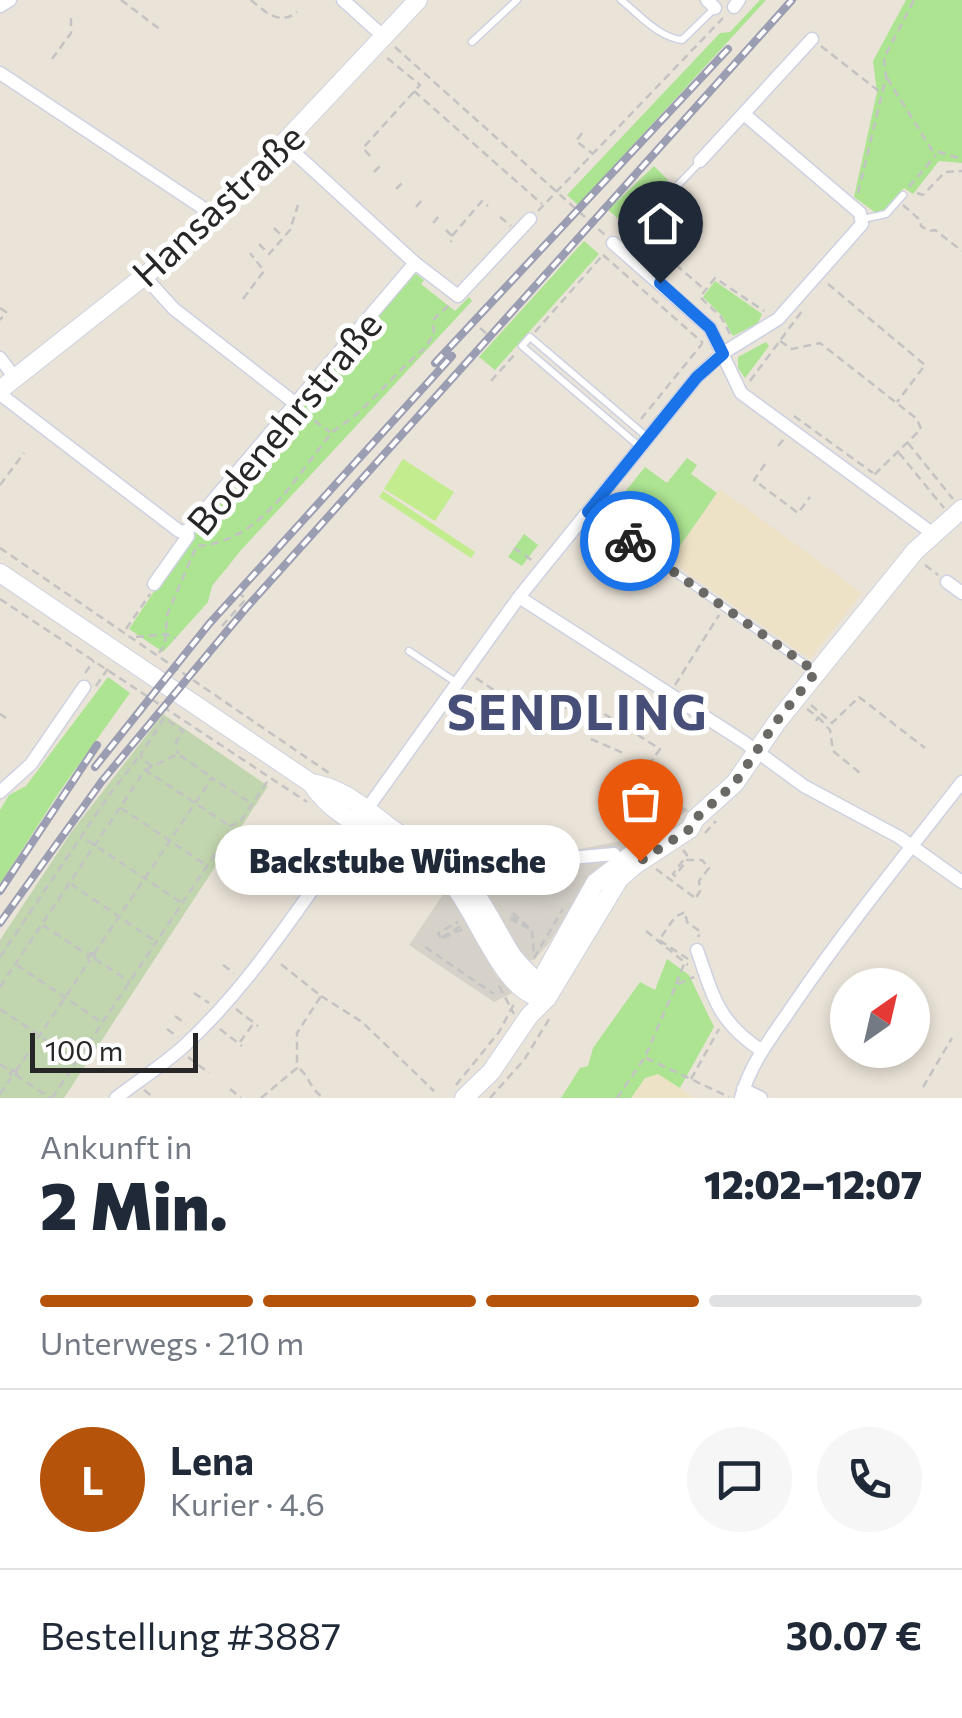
<!DOCTYPE html>
<html lang="de">
<meta charset="utf-8">
<style>
body{margin:0;font-family:Commissioner,sans-serif;background:#f6f6f7;color:#1f2937;height:100vh;display:flex;flex-direction:column;font-size:38px;white-space:nowrap}
*{box-sizing:border-box;margin:0}
p{font-size:32px;color:#747a83}
.icon{flex:none;width:55px;height:55px;fill:none;stroke:currentColor;stroke-width:2;stroke-linecap:round;stroke-linejoin:round}
.map{position:relative;height:1098px;overflow:hidden}
.side{display:flex;flex-direction:column;background:#fff;flex:1}
.side>*{flex:none}
.needle{width:65px;rotate:34deg}
.buttons{position:absolute;left:830px;top:968px;display:grid;gap:20px}
.buttons a{display:grid;place-items:center;width:100px;height:100px;border-radius:50%;background:#fff;box-shadow:0 5px 15px #0003;font-size:50px}
.scale{position:absolute;left:30px;bottom:25px;width:168px;box-sizing:border-box;padding-left:10px;border:5px solid #272727;border-top:0;font-size:28px;line-height:35px;white-space:nowrap;color:#272727;-webkit-text-stroke:8px #fff;paint-order:stroke}
.pin{position:absolute;display:grid;place-items:center;width:85px;height:85px;color:#fff;margin:-102px -42px;border-radius:50% 50% 50% 0;rotate:-45deg;box-shadow:0 0 10px #0007}
.pin .icon{rotate:45deg}
.courier{position:absolute;display:grid;place-items:center;width:100px;height:100px;margin:-50px;border:8px solid #1a73e8;border-radius:50%;background:#fff;color:#222;box-shadow:0 2px 12px #0007}
.bubble{position:absolute;height:70px;border-radius:35px;background:#fff;box-shadow:0 5px 15px #0003;font-size:32px;font-weight:800;line-height:70px;text-align:center}
.overview em{font-style:normal;font-weight:800}
.overview div{display:flex;flex-direction:column-reverse}
.overview{display:flex;align-items:center;justify-content:space-between;height:170px;padding:0 40px}
h1{font-size:65px;font-weight:800;line-height:75px}
.bar{display:grid;grid-template-columns:repeat(4,1fr);gap:15px 10px;align-content:center;height:120px;padding:0 40px}
.bar i{height:12px;border-radius:8px;background:#e0e1e3}
.bar .current{background:#b45309}
.bar p{grid-column:span 4}
.line{display:flex;align-items:center;gap:25px;padding:0 40px;border-top:2px solid #e0e1e3}
.line div{flex:1}
.round{display:grid;place-items:center;flex:none;width:105px;height:105px;border-radius:52px;background:#f6f6f7}
.map>svg:first-child{display:block}
</style>
<div class="map">
<svg width="962" height="1098" viewBox="0 0 962 1098">
<rect width="100%" height="100%" fill="#eae3d8"/>
<path fill="#ede1c6" d="M720 489 862 593 810 659 606 516 612 508 675 553Z
M658 1074 661 1075 695 1098H631L645 1078Z"/>
<path fill="#ace492" d="M760 0H766L578 205 567 195 720 33 730 32Z
M906 0H962V163L939 161 913 194 904 188 885 210 876 213 854 197 877 92 873 61Z
M654 166 668 180 626 225 608 210Z
M584 241 599 254 495 370 479 357Z
M412 271 424 280 421 284 455 311 469 297 472 301 242 549 212 586 208 602 163 652 129 629 197 527Z
M715 281 762 314 758 323 733 336 722 316 703 297Z
M766 342 769 346 745 378 738 368V357Z
M687 458 697 465 691 474 717 493 675 553 612 508 645 467 667 483Z
M524 534 538 545 522 566 508 557Z
M108 677 130 693 60 791 0 884V810L9 795 26 786Z
M667 959 689 975 714 1027 680 1088 658 1074 645 1078 631 1098H561L580 1068 588 1066 593 1048 640 982 655 990Z"/>
<path fill="#c1d5ae" d="M163 714 268 786 64 1098H0V940L72 831Z"/>
<path fill="#c2ec8d" d="M403 459 454 492 435 521 384 489Z
M383 491 475 552 471 558 379 497Z"/>
<path fill="#d6d2ca" d="M647 785 689 810 630 847 585 885 549 943 534 960 526 961 445 857 447 854 443 851 447 844 469 851H508L568 840 570 851 626 840 643 786Z
M448 887 497 977 502 978 512 993 494 1002 409 945Z"/>
<g fill="none" stroke-linecap="round" stroke-linejoin="round">
<defs>
<path id="lane" d="M621 0C640 15 658 37 682 40L714 9
M472 42 517 0
M678 185 700 162
M863 219 886 214 903 195
M640 447 522 346 530 337 647 437
M589 512 816 672
M409 651 457 683"/>
<path id="street" d="M343 0 384 37
M707 0 715 8
M0 6 10 0
M734 7 739 0
M0 73 215 216
M285 144 415 263 458 296 530 219
M700 161 812 39
M613 243 710 328 741 393 932 533
M144 276 174 309 296 404
M0 358 15 378
M0 394 179 531 186 532
M947 582 962 593
M154 584 188 536 186 532 415 263
M519 597 744 742 804 786 899 837 962 882
M0 792 31 764 84 687
M367 809 519 597 697 377 723 353 778 319 862 224 860 213 744 114
M472 867 614 854
M697 950C714 998 717 1021 762 1051
M743 1089 761 1098
M116 1098C138 1081 163 1065 183 1047 244 991 289 922 337 855
M741 1098C750 1063 774 1034 794 1004 846 928 905 855 962 782"/>
<path id="secondary" d="M0 390 181 247 215 216 418 0
M0 573 311 783C342 832 412 841 451 882 478 911 504 999 547 998
M311 783C348 789 370 814 399 834
M438 859C478 884 487 916 511 954 522 970 539 980 547 998
M535 991 595 883 634 853
M464 1098 491 1072 529 1016 547 998 619 879 635 865 690 829 695 819 735 783 777 722 915 551 962 509"/>
</defs>
<use href="#lane" stroke="#cdd1e1" stroke-width="9"/>
<use href="#street" stroke="#cdd1e1" stroke-width="15"/>
<use href="#secondary" stroke="#cdd1e1" stroke-width="20"/>
<path stroke="#c3c3c3" stroke-width="2.5" stroke-dasharray="8 5" stroke-linecap="butt" d="M121 0 161 30
M251 0C265 12 280 26 297 12
M821 46 880 92
M395 47 605 235
M52 59 71 33V13
M887 78 932 150 962 159
M414 91 542 204
M582 133 576 141 593 154
M370 156 363 148 420 85 386 57
M374 172 381 165
M909 187 936 155
M396 189 402 183
M858 193 886 77 884 58 914 0
M917 193 923 195 945 172 962 171
M903 205 920 220 921 226 929 231 935 230 962 251
M416 207 422 200
M538 211 723 18
M500 217 511 226
M433 223 439 216
M274 228 282 236
M446 230 452 236 451 242
M641 233 676 195
M622 234H640L704 289
M452 236 482 201 488 206
M259 244 269 254 290 230 298 205
M603 255 703 343
M828 284 925 365 897 402
M243 299 264 271 250 253
M0 308 6 312 0 320
M480 328 487 334
M535 332 602 256
M730 334 721 317 700 297 715 278 764 311
M780 341 792 349 820 343 917 419 921 429 874 475
M491 381 515 354
M750 381 802 311
M304 413 330 432
M794 416 873 473
M641 419 702 344
M908 443 953 499
M778 446 784 439
M899 453 944 508
M765 464 754 480 798 513 810 497
M0 485 24 453
M198 546C259 542 294 480 329 436 335 428 345 424 353 417 378 396 399 369 425 348L434 334 433 320 451 303
M0 548 329 773
M514 548 533 561
M925 565 938 575
M0 599 307 802
M222 626 246 599 239 593
M126 629 150 594
M136 637 166 634 176 638
M159 653 165 645 167 615 197 545
M85 673 94 661
M476 678 504 697 528 702
M675 685 719 615
M96 686 109 667
M811 705 832 723 859 697 925 748
M807 709 818 717 816 721
M545 712 575 729
M0 714 6 718
M818 717 830 730 833 751 860 773
M559 720 574 695 660 749 645 770
M591 739 623 753
M639 765 645 774
M152 766 142 759 141 754 164 718 183 731 176 742 178 754
M145 770 178 754 211 777
M645 785 646 792
M121 808 206 865
M411 827 438 844
M705 833 716 821
M87 840 182 903
M636 840 684 809
M333 844 340 830
M683 850 687 855 673 874 675 876 687 860H702L709 868 699 881 700 891 694 901
M656 869 694 897
M71 884 155 941
M513 913 532 930 534 957
M511 916 530 929
M510 919 530 929
M43 925 88 955
M646 931 688 965
M442 937 461 926
M441 938 438 933 458 922
M443 938 463 929
M425 947 494 994
M91 953 95 956 92 960 88 958Z
M94 954 212 778 251 803
M0 957 109 795 141 754
M534 958 563 909
M95 959 130 982
M688 959 659 940 675 917 685 912 687 922 701 932 698 937
M17 965 101 1022
M223 965 234 973
M875 976 887 985
M676 984 684 964
M499 986 514 1014
M0 987 145 770 230 826
M194 993 209 1003
M321 996 362 1022 434 1091
M0 1009 77 1061
M236 1009 258 1026
M175 1016 186 1024
M167 1029 178 1037
M220 1029 242 1046
M240 1042 253 1024
M844 1046 848 1041
M188 1057 209 1073
M646 1058 729 1097
M0 1064 10 1071
M300 1069C310 1078 309 1087 323 1098
M13 1070 17 1073 14 1077 10 1074Z
M16 1071 90 960
M16 1075 50 1098
M691 1079 719 1029
M456 1085 499 1032 515 1002
M923 1087 952 1038
M230 1089 241 1098
M144 1090 154 1098
M0 1094 11 1078
M52 1098 229 833 230 826 240 822 269 779
M261 1098 297 1068V1033L321 996 277 961
M490 1098 524 1060 551 1016
M617 1098 645 1057 676 985 694 977"/>
<use href="#lane" stroke="#fff" stroke-width="6"/>
<use href="#street" stroke="#fff" stroke-width="12"/>
<use href="#secondary" stroke="#fff" stroke-width="18"/>
<defs>
<path id="rail" d="M435 363 728 49
M95 767 209 624 452 356
M0 891 97 745
M0 923 102 781 247 607 792 0"/>
</defs>
<use href="#rail" stroke="#9b9eb2" stroke-width="8"/>
<use href="#rail" stroke="#fff" stroke-width="4" stroke-dasharray="11" stroke-linecap="butt"/>
</g>
<g fill="none" stroke-linecap="round" stroke-linejoin="round">
<path stroke="#6b6965" stroke-width="10" stroke-dasharray="0 18" d="M630 541 816 672 776 722 735 783 695 819 690 829 640 861"/>
<path stroke="#1a73e8" stroke-width="12" d="M630 541 588 512 697 377 723 354 710 328 660 283"/>
</g>
<g text-anchor="middle" dominant-baseline="central" stroke-width="10" stroke-linejoin="round" paint-order="stroke">
<g font-size="38" fill="#272727" stroke="#fff">
<text transform="translate(217 204) rotate(-43)">Hansastraße</text>
<text transform="translate(283 422) rotate(-50)">Bodenehrstraße</text>
</g>
<g font-size="48" font-weight="bold" letter-spacing="2.5" fill="#474f78" stroke="#fff">
<text x="578" y="710">SENDLING</text>
</g>
</g>
</svg>
<div class="buttons">
<a><svg class="needle" viewBox="-14 -14 28 28"><path d="M0-13l5 13h-10z" fill="#e53935"/><path d="M0 13l5-13h-10z" fill="#747a83"/></svg></a>
</div>
<div class="scale">100 m</div>
<div class="pin" style="left:640px;top:861px;background:#ea580c"><svg class="icon" aria-label="bag" viewBox="0 0 24 24"><path d="M5 8h14l-1 12H6zM9 8a3 3 0 0 1 6 0"/></svg></div>
<div class="pin" style="left:660px;top:283px;background:#1f2937"><svg class="icon" aria-label="home" viewBox="0 0 24 24"><path d="M3 11l9-7 9 7M6 9v11h12V9"/></svg></div>
<div class="courier" style="left:630px;top:541px"><svg class="icon" aria-label="bike" viewBox="0 0 24 24"><circle cx="6" cy="16" r="4"/><circle cx="18" cy="16" r="4"/><path d="M6 16l4-8h5l3 8M10 8l3 8H6M13 5h3"/></svg></div>
<div class="bubble" style="left:215px;top:825px;width:365px">Backstube Wünsche</div>
</div>
<section class="side">
<div class="overview"><div><h1>2 Min.</h1><p>Ankunft in</p></div><em>12:02–12:07</em></div>
<div class="bar"><i class="current"></i><i class="current"></i><i class="current"></i><i></i><p>Unterwegs · 210 m</p></div>
<div class="line" style="height:180px"><b class="round" style="background:#b45309;color:#fff">L</b><div><b>Lena</b><p>Kurier · 4.6</p></div><a class="round"><svg class="icon" aria-label="chat" viewBox="0 0 24 24"><path d="M4 5h16v11H9l-5 4z"/></svg></a><a class="round"><svg class="icon" aria-label="phone" viewBox="0 0 24 24"><path d="M5 4h4l2 5-3 2q2 4 5 5l2-3 5 2v4C11 20 4 13 5 4z"/></svg></a></div>
<div class="line" style="height:130px"><div>Bestellung #3887</div><b>30.07 €</b></div>
</section>
